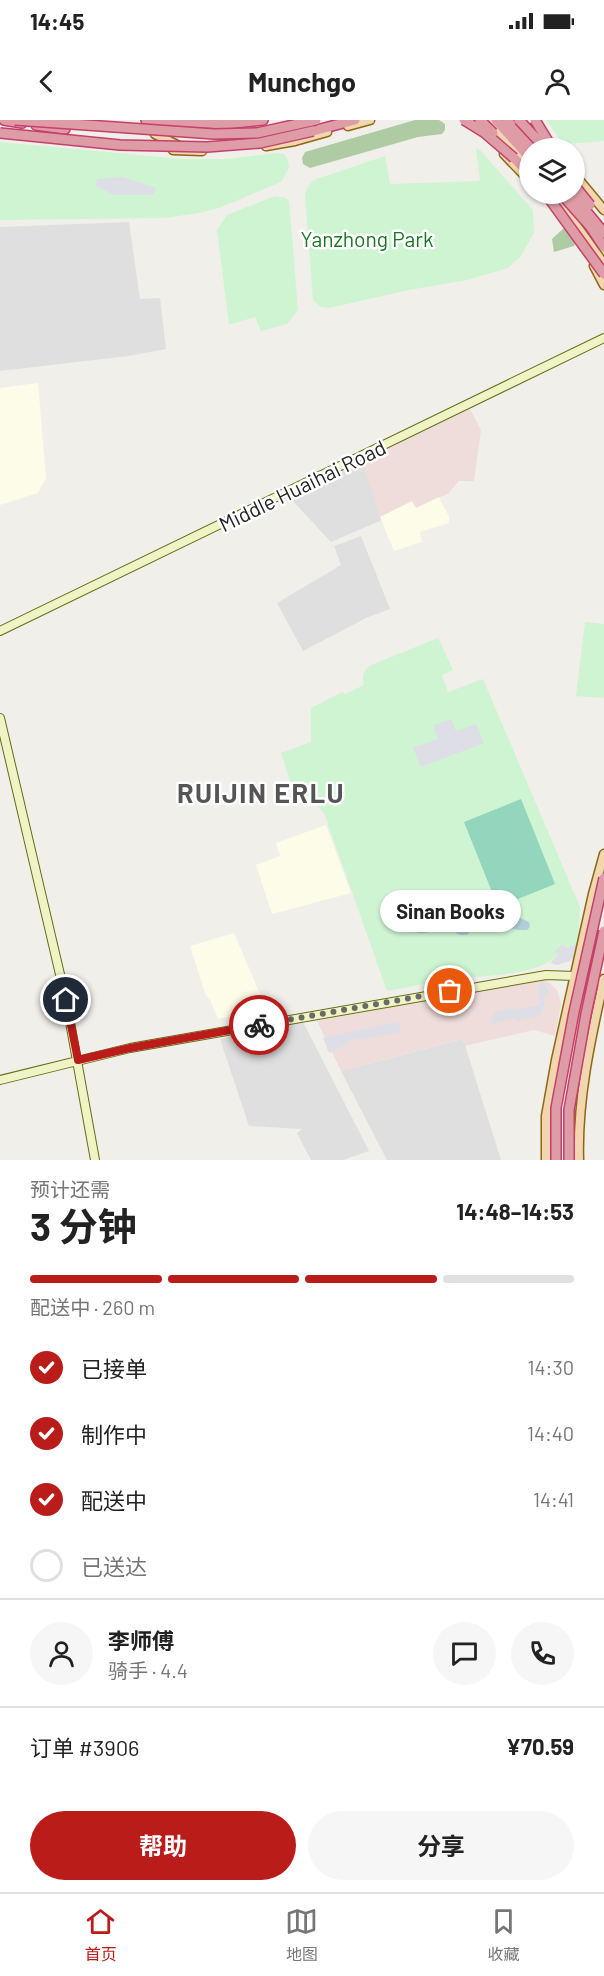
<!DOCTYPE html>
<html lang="zh">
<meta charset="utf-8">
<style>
body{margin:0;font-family:Barlow,"Noto Sans SC",sans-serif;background:#f6f6f6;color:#222;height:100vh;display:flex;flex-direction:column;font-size:22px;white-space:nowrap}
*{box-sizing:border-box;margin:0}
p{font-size:20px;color:#767676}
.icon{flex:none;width:33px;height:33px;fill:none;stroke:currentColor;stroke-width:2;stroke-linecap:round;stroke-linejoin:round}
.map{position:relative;height:1040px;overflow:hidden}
.details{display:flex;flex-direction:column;background:#fff;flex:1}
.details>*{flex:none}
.fabs{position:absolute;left:519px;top:18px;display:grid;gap:12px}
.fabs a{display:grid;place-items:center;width:66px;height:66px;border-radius:50%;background:#fff;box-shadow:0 2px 4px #0004;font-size:30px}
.pin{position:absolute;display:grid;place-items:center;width:51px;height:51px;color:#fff;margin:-26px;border:3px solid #fff;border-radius:50%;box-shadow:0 2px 6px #0007}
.courier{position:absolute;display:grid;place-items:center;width:60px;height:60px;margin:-30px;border:4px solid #ba1c1a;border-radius:50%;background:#fff;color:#222;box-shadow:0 2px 8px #0007}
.bubble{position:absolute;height:42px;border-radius:21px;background:#fff;box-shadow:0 2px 4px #0004;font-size:20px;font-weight:700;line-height:42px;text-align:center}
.headline em{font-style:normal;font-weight:700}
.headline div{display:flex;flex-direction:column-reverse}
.headline{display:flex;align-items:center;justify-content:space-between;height:102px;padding:0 30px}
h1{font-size:39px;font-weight:700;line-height:45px}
.bar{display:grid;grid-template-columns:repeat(4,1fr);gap:9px 6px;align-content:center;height:72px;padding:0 30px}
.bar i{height:8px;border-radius:4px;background:#e0e0e0}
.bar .current{background:#ba1c1a}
.bar p{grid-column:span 4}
.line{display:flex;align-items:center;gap:15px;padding:0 30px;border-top:2px solid #e0e0e0}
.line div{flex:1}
.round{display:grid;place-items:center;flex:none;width:63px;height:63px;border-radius:32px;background:#f6f6f6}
ol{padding:0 30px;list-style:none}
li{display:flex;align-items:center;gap:18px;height:66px}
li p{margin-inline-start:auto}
li .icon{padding:6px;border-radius:50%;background:#ba1c1a;color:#fff;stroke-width:4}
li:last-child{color:#767676}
li i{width:33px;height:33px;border:3px solid #e0e0e0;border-radius:50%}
.action{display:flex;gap:12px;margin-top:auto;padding:12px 30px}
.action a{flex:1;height:69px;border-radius:36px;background:#ba1c1a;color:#fff;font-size:24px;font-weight:700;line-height:69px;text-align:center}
.action a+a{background:#f6f6f6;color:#222}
.status{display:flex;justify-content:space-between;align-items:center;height:42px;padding:0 30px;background:#fff;direction:ltr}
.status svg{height:16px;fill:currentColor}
header{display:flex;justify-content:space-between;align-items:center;height:78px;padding:0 30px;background:#fff;font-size:27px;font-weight:700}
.dock{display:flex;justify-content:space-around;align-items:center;height:84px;border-top:2px solid #e0e0e0;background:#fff;font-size:16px;color:#767676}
.dock a{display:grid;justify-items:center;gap:3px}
.dock .current{color:#ba1c1a}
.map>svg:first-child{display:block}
</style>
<div class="status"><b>14:45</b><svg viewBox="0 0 49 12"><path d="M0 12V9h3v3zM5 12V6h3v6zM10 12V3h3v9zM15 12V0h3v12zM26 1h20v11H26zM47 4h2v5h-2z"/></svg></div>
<header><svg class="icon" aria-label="back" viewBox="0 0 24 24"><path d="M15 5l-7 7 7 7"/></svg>Munchgo<svg class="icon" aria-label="person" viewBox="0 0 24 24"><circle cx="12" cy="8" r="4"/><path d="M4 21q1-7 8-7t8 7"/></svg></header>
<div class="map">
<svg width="604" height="1040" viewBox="0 0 604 1040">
<rect width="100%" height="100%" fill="#f1efea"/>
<path fill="#e0dfdf" d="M129 102 140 179 160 178 166 229 128 236 0 251V107Z
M362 340 382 400 331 422 289 377Z
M361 416 390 489 366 498 303 531 277 483 341 445 334 426Z
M302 900 369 1031 343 1040H311L297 1013 302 1009 249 1006 220 919Z
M463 919 501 1040H387L341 951Z"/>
<path fill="#efdddc" d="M470 289 481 310 474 361H459L449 373 416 389 412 382 380 397 362 341Z
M546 860 557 870 561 884 555 916 534 910 465 926 462 919 341 951 317 901 436 878Z"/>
<path fill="#fcfce8" d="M38 263 46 358 38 373 0 385V268Z
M439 377 449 397V403L420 412 422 422 394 431 380 397 412 381 416 388Z
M326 705 351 773 272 794 256 745 280 736 276 723Z
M234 813 266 888 218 899 210 880 206 876 190 826Z"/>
<path fill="#afcba4" d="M415 0H439L445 4V10L442 14 418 17 310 48 303 44 302 38 305 32Z
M564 108 575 123 574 126 554 132 552 119Z"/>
<path fill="#cef4d2" d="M546 0H604V21L567 24 559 18Z
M0 22 182 39H227L278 33 284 34 288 40 289 48 281 62 219 88 199 93 164 98 0 100Z
M476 28 480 30 533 90 534 113 521 136 508 148 467 160 409 170 329 188 321 187 313 180 305 75 308 66 314 60 385 36 390 64 480 61Z
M275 76 286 78 289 81 298 190 287 204 261 211 255 197 229 205 217 110 227 95Z
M585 502 604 504V578L576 576Z
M438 518 453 550 442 555 448 572 483 559 580 787 578 823 566 829 554 831 558 835C535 857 483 855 451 859 430 863 409 867 387 871L324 693 305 672 295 676 281 633 311 622V588L342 572 345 574 364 565C362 557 363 553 369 546Z"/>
<path fill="#93d5bd" d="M521 679 555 764 498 787 464 702Z"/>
<path fill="#dedee7" d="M123 57 156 68 154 75H114L96 66 97 59Z
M451 599 456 611 476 604 484 623 421 647 413 628 438 619 433 606Z
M578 823 576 835 570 841 557 845 550 843 558 835 554 831 563 825 567 828Z
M542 860 550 872 544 876V885L540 896 516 901 515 898 493 904 491 898 494 897V892L513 888 514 890 540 885 538 870Z
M398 902 401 912 359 920 357 918 350 920 348 924 329 933 323 918Z"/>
<path fill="#b0cfd9" d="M412 789 441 790 455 801 465 805 470 812 467 815C454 816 458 811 450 810 434 807 416 823 407 803Z
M518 797 529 802 530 807 527 810H518L505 806V802Z"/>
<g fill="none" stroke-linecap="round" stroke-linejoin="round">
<defs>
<path id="secondary" d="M0 511 604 218
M0 598 66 880 95 1040
M0 960 130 928 546 855 575 856 604 862"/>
<path id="primary" d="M488 0 530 45
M348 6 370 0
M155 14 179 26
M266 26 295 21 327 12
M173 30 202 31
M504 34 530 61
M574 54 604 90
M554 74 604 144
M594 146 604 165
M546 1040V996L556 940 593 774 604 734
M579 1040C577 979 591 918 604 859"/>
<path id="highway" d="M4 0 22 3
M146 0 225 4 263 0
M496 0 530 38
M507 0 532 28
M36 5 65 9
M313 11 355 0
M514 38 530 55"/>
</defs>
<use href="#secondary" stroke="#636e13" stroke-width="10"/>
<use href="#primary" stroke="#8d6713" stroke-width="11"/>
<use href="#highway" stroke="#c73f6b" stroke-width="12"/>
<use href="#secondary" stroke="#f0f3c6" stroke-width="8"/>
<use href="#primary" stroke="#f1d6af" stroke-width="8"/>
<use href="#highway" stroke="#de9ca7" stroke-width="9"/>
<defs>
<path id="highway-bridge" d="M15 0 214 14 257 13 316 0
M464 0 485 13 514 38
M480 0 493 13
M519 0 545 28
M535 0 552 28
M0 13 120 25 207 27 260 23 313 11
M574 65 590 85
M546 74 604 154
M572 74 604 113
M565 78 590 106 604 127
M556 1040V988L574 892 604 758
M569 1040V990L586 894 604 811"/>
</defs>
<use href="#highway-bridge" stroke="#c73f6b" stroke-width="12" stroke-linecap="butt"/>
<use href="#highway-bridge" stroke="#de9ca7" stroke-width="9"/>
</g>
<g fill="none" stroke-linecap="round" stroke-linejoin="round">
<path stroke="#6a6a68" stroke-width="6" stroke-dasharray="0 10.8" d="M259 905 450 871"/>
<path stroke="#ba1c1a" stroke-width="8" d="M66 880 78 940 130 928 259 905"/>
</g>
<g text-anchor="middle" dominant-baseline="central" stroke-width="5" stroke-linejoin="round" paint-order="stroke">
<g font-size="21" fill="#1a7624" stroke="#fff">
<text x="367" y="118">Yanzhong Park</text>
</g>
<g font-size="21" fill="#222" stroke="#fff">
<text transform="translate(302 365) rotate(-26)">Middle Huaihai Road</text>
</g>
<g font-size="27" font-weight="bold" letter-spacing="1.5" fill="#555" stroke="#fff">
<text x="261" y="672">RUIJIN ERLU</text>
</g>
</g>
</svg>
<div class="fabs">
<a><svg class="icon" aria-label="layers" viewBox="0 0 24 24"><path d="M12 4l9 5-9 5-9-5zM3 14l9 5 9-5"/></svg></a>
</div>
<div class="pin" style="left:450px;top:871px;background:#ea580c"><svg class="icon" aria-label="bag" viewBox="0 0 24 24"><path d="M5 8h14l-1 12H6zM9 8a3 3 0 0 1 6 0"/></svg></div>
<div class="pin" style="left:66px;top:880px;background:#1f2937"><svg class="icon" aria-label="home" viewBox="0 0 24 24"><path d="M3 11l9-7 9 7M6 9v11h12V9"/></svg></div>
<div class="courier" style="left:259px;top:905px"><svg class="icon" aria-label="bike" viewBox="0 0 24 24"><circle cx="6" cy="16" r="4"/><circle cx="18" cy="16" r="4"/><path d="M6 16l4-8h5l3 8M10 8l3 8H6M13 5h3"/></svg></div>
<div class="bubble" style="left:380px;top:770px;width:141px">Sinan Books</div>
</div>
<section class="details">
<div class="headline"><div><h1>3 分钟</h1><p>预计还需</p></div><em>14:48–14:53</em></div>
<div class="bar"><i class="current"></i><i class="current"></i><i class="current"></i><i></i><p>配送中 · 260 m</p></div>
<ol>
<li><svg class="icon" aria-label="check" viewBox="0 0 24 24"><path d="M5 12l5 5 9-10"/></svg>已接单<p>14:30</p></li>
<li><svg class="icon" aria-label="check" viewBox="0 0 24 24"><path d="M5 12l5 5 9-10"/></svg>制作中<p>14:40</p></li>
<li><svg class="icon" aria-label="check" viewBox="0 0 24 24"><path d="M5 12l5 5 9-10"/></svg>配送中<p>14:41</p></li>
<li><i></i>已送达</li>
</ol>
<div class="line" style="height:108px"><a class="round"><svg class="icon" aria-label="person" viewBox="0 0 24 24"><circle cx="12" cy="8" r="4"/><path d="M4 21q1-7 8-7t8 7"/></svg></a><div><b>李师傅</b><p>骑手 · 4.4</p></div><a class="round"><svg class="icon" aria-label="chat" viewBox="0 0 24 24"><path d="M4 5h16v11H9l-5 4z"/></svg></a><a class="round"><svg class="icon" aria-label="phone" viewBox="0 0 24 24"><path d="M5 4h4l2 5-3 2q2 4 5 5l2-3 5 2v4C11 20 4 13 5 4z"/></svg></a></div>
<div class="line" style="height:78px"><div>订单 #3906</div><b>¥70.59</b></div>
<div class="action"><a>帮助</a><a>分享</a></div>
</section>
<nav class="dock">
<a class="current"><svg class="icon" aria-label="home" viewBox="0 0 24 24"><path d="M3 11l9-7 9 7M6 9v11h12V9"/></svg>首页</a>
<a><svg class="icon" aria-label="map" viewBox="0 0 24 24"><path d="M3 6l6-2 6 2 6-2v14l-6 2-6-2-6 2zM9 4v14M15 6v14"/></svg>地图</a>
<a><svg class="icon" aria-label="saved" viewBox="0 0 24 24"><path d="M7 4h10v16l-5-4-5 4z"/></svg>收藏</a>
</nav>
